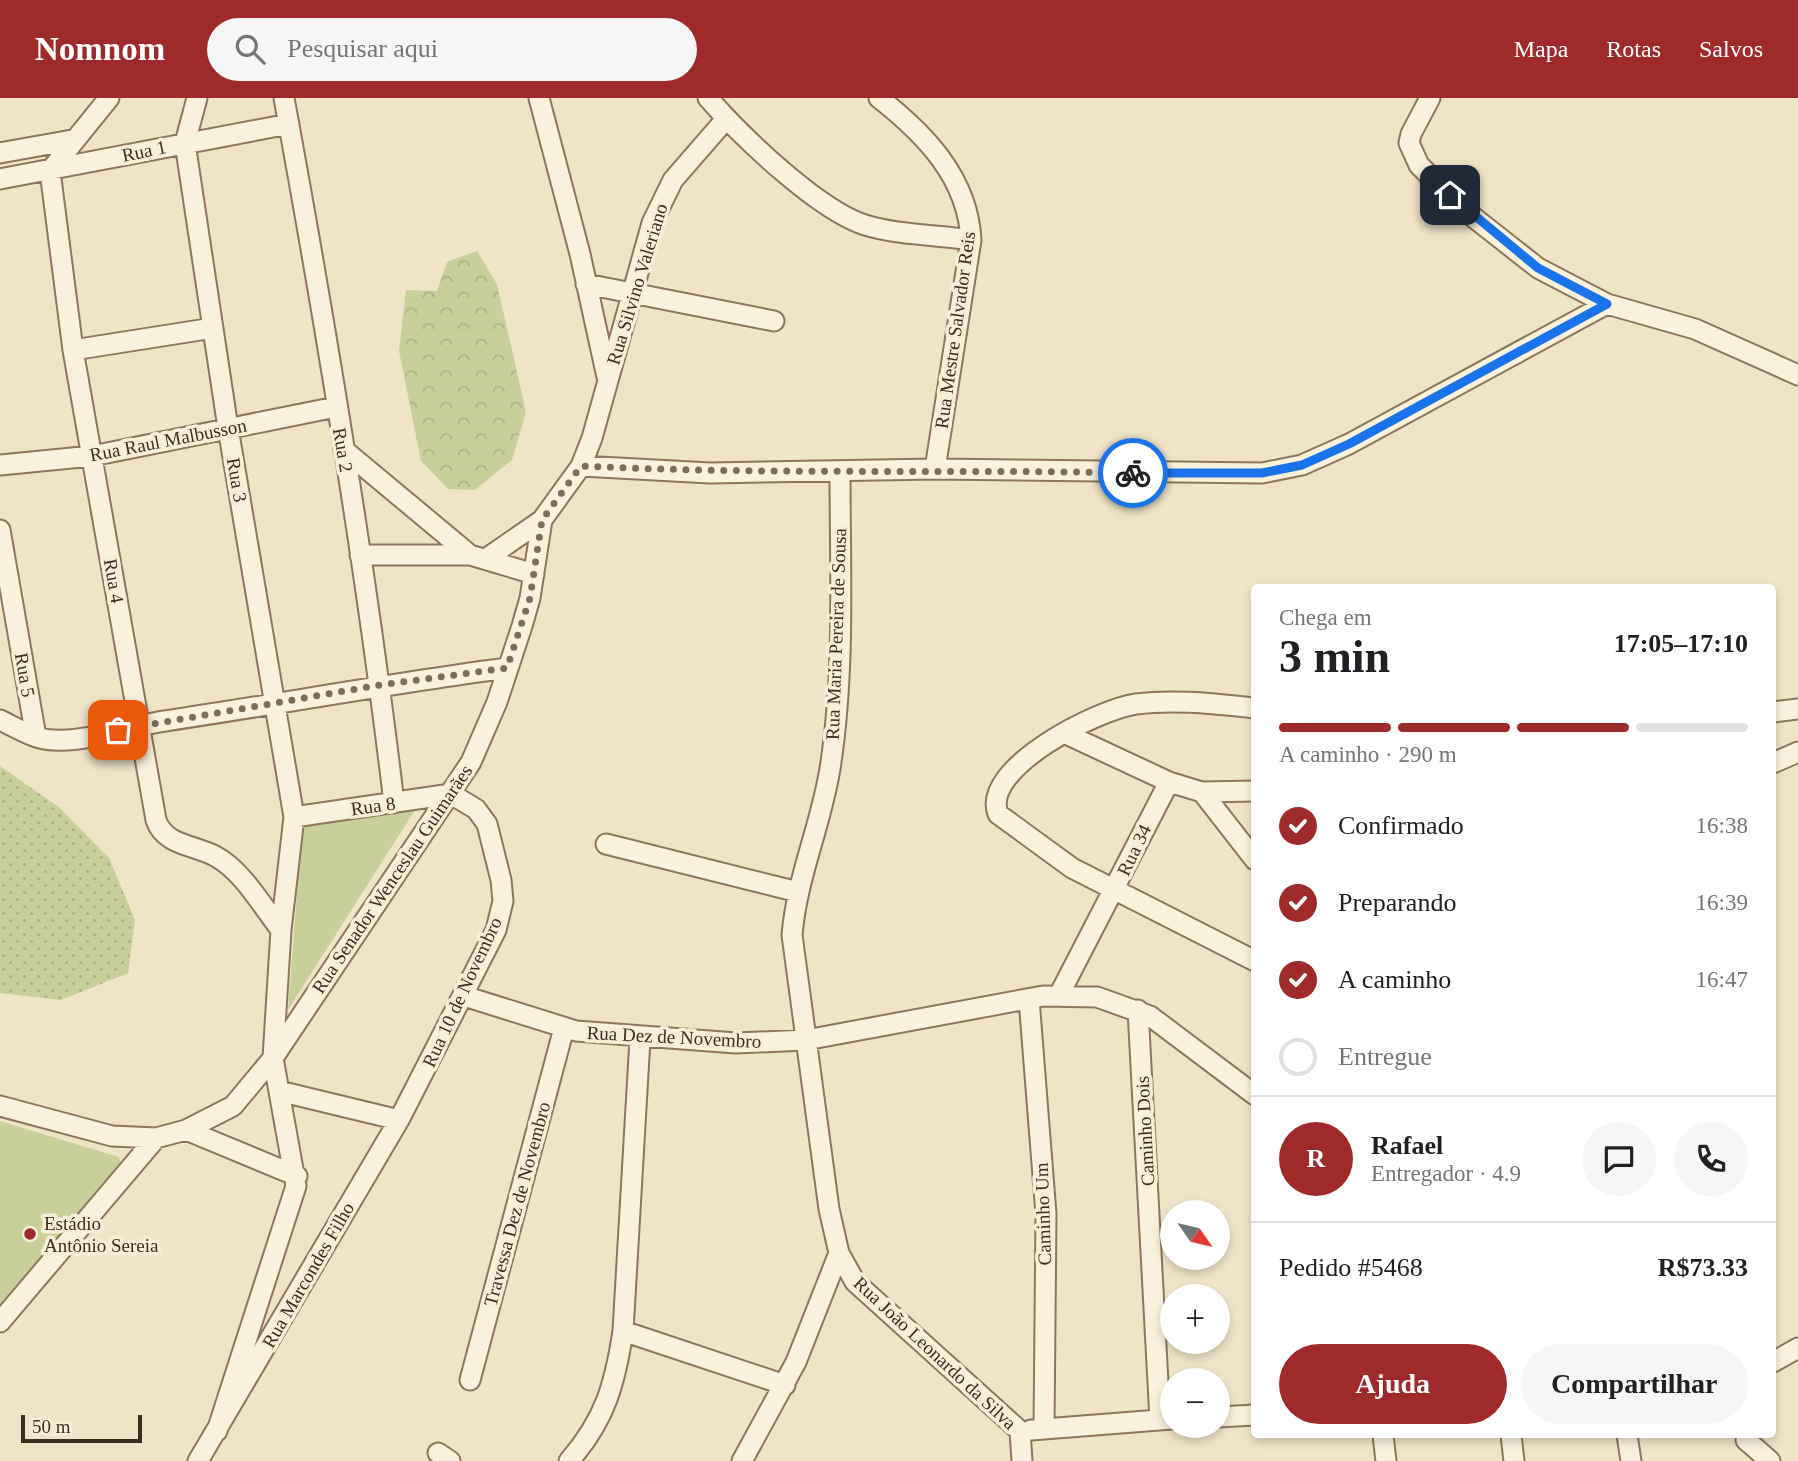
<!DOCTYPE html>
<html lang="pt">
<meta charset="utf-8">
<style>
body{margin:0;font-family:"Times New Roman",serif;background:#f6f6f6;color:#202124;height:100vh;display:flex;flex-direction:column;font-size:26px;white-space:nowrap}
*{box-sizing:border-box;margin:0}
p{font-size:23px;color:#757577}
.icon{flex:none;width:38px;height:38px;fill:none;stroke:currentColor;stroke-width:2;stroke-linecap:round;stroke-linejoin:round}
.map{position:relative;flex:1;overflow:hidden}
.drawer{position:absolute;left:1251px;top:486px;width:525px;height:854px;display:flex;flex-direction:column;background:#fff;border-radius:7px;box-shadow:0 4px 10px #0003}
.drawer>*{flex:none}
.needle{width:46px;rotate:124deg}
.buttons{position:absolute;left:1160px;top:1102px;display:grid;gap:14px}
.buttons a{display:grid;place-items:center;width:70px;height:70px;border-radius:50%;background:#fff;box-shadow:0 4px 10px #0003;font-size:35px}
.scale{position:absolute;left:21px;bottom:18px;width:121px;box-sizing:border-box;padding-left:7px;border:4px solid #3d2e20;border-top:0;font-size:19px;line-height:24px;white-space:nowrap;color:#3d2e20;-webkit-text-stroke:5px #f7eed8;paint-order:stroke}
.pin{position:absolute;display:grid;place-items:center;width:60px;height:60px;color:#fff;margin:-30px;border-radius:14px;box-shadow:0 4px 10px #0006}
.courier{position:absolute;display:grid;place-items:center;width:70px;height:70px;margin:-35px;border:5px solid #1a73e8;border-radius:50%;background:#fff;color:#222;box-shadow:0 2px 9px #0007}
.head em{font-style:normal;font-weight:700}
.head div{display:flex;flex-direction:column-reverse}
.head{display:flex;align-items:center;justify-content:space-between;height:119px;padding:0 28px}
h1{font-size:46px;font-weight:700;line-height:52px}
.bar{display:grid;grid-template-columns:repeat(4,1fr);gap:10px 7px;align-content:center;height:84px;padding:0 28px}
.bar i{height:9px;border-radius:5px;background:#e0e0e0}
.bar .active{background:#9e2a2b}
.bar p{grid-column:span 4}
.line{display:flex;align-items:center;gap:18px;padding:0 28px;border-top:2px solid #e0e0e0}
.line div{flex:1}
.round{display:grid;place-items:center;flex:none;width:74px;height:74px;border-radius:37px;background:#f6f6f6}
ol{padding:0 28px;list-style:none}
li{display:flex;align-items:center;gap:21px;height:77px}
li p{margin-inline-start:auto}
li .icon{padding:7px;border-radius:50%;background:#9e2a2b;color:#fff;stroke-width:4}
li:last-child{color:#757577}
li i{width:38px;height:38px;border:4px solid #e0e0e0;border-radius:50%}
.button{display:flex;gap:14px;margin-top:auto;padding:14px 28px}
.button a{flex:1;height:80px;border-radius:42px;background:#9e2a2b;color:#fff;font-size:28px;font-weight:700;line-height:80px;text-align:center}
.button a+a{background:#f6f6f6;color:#202124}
header{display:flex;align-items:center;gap:42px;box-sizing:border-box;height:98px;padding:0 35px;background:#9e2a2b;color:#fff}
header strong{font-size:33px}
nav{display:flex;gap:38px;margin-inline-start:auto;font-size:24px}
.search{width:490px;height:63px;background:#f6f6f6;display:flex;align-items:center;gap:18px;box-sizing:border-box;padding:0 24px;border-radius:38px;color:#757577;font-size:26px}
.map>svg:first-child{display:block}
</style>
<header>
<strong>Nomnom</strong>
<div class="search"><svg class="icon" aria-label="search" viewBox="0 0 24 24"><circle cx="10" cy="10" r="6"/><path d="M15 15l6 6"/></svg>Pesquisar aqui</div>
<nav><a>Mapa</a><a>Rotas</a><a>Salvos</a></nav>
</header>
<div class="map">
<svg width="1798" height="1363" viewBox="0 0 1798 1363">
<defs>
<pattern id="grass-dots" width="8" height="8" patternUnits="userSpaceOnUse" patternTransform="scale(1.75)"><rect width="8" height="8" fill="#c9cf9b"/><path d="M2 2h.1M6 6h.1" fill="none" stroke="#aeb285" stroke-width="1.8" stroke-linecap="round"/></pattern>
<pattern id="forest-crowns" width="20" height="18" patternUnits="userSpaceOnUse" patternTransform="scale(1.75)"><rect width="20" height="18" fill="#c9cf9b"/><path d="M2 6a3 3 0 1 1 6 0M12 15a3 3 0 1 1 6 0" fill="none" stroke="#aeb285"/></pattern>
</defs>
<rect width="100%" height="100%" fill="#f0e4c8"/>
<path fill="url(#grass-dots)" d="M0 668 60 710 109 760 135 822 128 875 61 902 0 895Z"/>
<path fill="url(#forest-crowns)" d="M477 153 497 186 526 314 512 362 475 392 448 391 421 363 399 253 406 192 437 193 447 164Z"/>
<path fill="#c9cf9b" d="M415 712 288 912 302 728Z
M0 1023 119 1059 121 1065 0 1207Z"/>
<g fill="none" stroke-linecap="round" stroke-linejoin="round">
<defs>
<path id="street" d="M284 0C327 234 366 469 394 705
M539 0 580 156 607 279
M708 0C741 38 818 112 865 127 898 137 937 137 971 142
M879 0C925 36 968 80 971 142L935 371
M1430 0 1411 36 1409 45 1419 67 1463 111 1538 170 1607 206 1695 231 1798 277
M0 55 72 42
M50 73 73 252 156 722C164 747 194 747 215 758 242 772 262 808 281 832
M50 73 109 0
M0 81 289 26
M586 186 774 223
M73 252 213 230
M344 352 470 457
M0 367 92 358 336 309
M581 368 710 375 935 371 1262 375 1302 367 1349 346 1607 206
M840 375C840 471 845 569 831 664 823 723 797 777 792 837L829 1111 839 1155 855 1184 1020 1333 1022 1363
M0 432 36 639
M360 457H470L534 476
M487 460 542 422
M1255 610C1215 606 1175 601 1136 606 1099 611 980 670 998 716L1072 770 1255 863
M1773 614 1798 611
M0 622C17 630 35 642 54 642 91 644 129 628 165 623 279 606 393 585 507 570
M1064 635 1169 684
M1773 665 1798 654
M1202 694 1255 762
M294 719 451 696
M606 746 798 794
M1059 897 1169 684 1202 694 1255 693
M464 898 576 933 736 945 806 942 1043 898 1097 899 1150 918 1255 997
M1029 901 1046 1116 1044 1331
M1138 912 1160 1322
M279 993 399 1022
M0 1008 112 1038 156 1040 186 1032 233 1008 273 960 281 832 294 719 228 330 185 45 197 0
M186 1032 297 1078
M0 1224 156 1040
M623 1233 785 1287
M1773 1264 1798 1250
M470 1282 564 930
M1218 1319 1255 1317
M1031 1332 1172 1321
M217 1333 296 1088 273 960 471 664 497 604 522 528 530 500 542 422 581 368 592 340 652 125 673 82 726 21
M1383 1337 1386 1363
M1511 1337 1514 1363
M1627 1337 1631 1363
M1746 1342 1770 1363
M438 1355 450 1363
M198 1363 399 1022 496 832 503 803 501 782 487 726 476 711 451 696
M569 1363C605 1322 615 1286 623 1233L640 941
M742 1363 796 1264 839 1155"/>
</defs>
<use href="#street" stroke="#8d765c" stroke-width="23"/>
<use href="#street" stroke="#faf1dc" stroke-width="19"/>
</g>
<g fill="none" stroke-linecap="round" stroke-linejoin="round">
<path stroke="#7c6e5b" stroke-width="7" stroke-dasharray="0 12.6" d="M118 632 380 587 507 570 530 500 542 422 581 368C765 377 949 371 1133 375"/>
<path stroke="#1a73e8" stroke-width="9" d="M1133 375H1262L1302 367 1349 346 1607 206 1538 170 1450 97"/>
</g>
<circle fill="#9e2a2b" stroke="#f7eed8" stroke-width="2.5" cx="30" cy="1136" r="7"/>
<g text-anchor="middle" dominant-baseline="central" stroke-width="7" stroke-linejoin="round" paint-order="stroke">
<g font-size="19" fill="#3d2e20" stroke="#f7eed8">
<text transform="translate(144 53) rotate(-12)">Rua 1</text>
<text transform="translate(637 186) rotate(-73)">Rua Silvino Valeriano</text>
<text transform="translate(955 232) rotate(-82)">Rua Mestre Salvador Reis</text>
<text transform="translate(168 342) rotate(-11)">Rua Raul Malbusson</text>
<text transform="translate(343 352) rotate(80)">Rua 2</text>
<text transform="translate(237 382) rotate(80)">Rua 3</text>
<text transform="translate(114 483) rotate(80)">Rua 4</text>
<text transform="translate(836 536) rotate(-88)">Rua Maria Pereira de Sousa</text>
<text transform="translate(25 577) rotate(80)">Rua 5</text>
<text transform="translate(373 708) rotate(-8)">Rua 8</text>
<text transform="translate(1134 752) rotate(-64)">Rua 34</text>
<text transform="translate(392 781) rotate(-56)">Rua Senador Wenceslau Guimarães</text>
<text transform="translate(462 894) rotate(-65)">Rua 10 de Novembro</text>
<text transform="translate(674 939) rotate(3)">Rua Dez de Novembro</text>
<text transform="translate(1145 1033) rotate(-93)">Caminho Dois</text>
<text transform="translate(517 1106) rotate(-75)">Travessa Dez de Novembro</text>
<text transform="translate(1043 1116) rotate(-92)">Caminho Um</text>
<text transform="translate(308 1177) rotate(-60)">Rua Marcondes Filho</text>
<text transform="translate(935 1255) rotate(43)">Rua João Leonardo da Silva</text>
</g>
<g font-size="19" fill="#3d2e20" stroke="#f7eed8" text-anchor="start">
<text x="44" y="1125">Estádio<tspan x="44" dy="22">Antônio Sereia</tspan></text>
</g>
</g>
</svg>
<div class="buttons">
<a><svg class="needle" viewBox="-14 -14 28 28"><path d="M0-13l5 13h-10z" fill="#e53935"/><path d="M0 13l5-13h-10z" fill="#757577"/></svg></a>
<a>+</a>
<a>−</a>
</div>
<div class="scale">50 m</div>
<div class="pin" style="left:118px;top:632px;background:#ea580c"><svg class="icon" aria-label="bag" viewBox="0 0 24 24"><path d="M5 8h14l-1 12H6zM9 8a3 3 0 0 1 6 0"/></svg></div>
<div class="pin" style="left:1450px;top:97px;background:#1f2937"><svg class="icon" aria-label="home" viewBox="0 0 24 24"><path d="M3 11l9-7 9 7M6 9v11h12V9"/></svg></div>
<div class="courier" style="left:1133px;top:375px"><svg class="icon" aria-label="bike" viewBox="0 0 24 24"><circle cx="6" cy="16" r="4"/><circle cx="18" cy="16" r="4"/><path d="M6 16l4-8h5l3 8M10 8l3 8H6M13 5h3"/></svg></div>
<section class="drawer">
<div class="head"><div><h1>3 min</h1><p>Chega em</p></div><em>17:05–17:10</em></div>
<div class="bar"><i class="active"></i><i class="active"></i><i class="active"></i><i></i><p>A caminho · 290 m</p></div>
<ol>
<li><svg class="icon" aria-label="check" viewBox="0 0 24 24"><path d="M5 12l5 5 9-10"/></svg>Confirmado<p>16:38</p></li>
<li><svg class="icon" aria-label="check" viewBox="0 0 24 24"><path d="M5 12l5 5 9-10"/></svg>Preparando<p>16:39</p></li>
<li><svg class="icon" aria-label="check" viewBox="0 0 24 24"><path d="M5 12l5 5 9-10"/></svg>A caminho<p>16:47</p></li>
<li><i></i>Entregue</li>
</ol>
<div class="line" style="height:126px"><b class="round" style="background:#9e2a2b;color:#fff">R</b><div><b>Rafael</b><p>Entregador · 4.9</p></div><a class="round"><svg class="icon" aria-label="chat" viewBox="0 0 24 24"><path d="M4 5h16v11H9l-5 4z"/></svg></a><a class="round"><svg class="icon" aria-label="phone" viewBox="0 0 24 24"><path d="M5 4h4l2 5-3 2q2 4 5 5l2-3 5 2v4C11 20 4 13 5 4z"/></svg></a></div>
<div class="line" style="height:91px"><div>Pedido #5468</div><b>R$73.33</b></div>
<div class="button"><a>Ajuda</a><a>Compartilhar</a></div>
</section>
</div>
